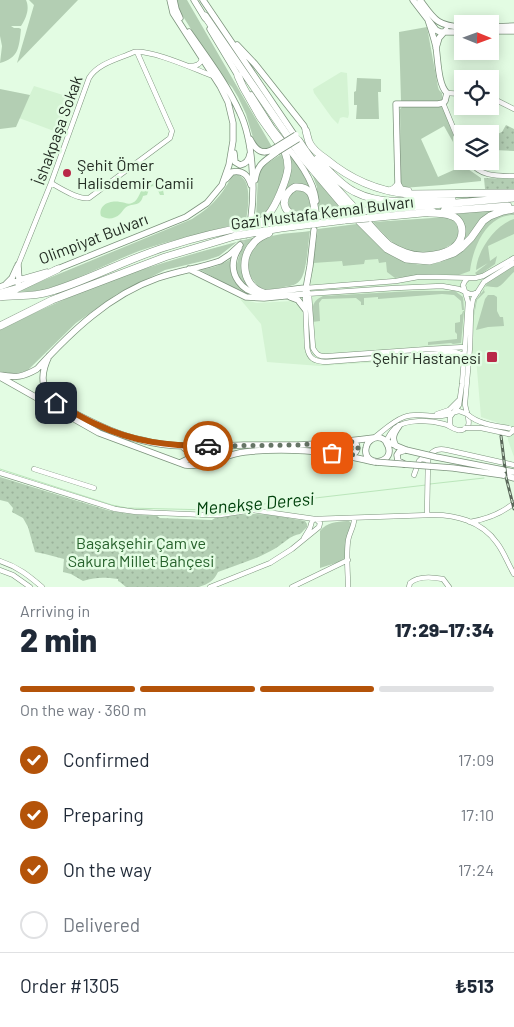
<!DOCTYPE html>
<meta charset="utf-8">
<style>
body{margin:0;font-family:Barlow,sans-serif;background:#f6f6f7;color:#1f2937;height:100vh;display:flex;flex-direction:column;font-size:19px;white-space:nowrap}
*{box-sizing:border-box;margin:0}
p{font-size:16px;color:#747a83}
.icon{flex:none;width:28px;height:28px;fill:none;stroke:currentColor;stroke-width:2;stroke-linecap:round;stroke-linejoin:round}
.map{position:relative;height:587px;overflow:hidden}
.panel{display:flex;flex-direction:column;background:#fff;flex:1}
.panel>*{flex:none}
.needle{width:32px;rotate:91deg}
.fabs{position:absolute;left:454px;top:15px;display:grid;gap:10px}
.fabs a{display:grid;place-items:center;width:45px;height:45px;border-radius:0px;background:#fff;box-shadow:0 2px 12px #0003;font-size:25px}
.pin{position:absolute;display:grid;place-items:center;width:42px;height:42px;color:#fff;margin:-21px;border-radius:10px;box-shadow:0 2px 8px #0006}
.courier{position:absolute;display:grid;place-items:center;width:50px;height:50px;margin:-25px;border:4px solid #b45309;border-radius:50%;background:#fff;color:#222;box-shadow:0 1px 6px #0007}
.overview em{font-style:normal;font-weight:800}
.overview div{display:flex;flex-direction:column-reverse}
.overview{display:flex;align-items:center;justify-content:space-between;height:85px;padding:0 20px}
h1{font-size:32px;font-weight:800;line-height:38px}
.bar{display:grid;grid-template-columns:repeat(4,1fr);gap:8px 5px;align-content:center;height:60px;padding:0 20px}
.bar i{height:6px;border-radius:4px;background:#e0e1e3}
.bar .active{background:#b45309}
.bar p{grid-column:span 4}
.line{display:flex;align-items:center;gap:12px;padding:0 20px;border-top:1px solid #e0e1e3}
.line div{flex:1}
ol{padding:0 20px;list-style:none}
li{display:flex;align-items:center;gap:15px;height:55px}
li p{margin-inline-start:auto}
li .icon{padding:5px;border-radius:50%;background:#b45309;color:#fff;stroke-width:4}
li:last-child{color:#747a83}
li i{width:28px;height:28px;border:2px solid #e0e1e3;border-radius:50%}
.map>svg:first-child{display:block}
</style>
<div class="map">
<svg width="514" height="587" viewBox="0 0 514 587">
<defs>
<pattern id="park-dots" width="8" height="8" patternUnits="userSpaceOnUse" patternTransform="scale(1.25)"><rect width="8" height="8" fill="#b3ceb3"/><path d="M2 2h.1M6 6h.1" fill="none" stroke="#9ab19a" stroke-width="1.8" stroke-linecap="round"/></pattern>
</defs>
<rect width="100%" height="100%" fill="#e3fce3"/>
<path fill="#d4f3d3" d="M341 72 347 73 349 114 348 118 343 117 340 118 338 124 332 118 314 93 313 89Z
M34 86 76 99 62 134 19 118Z
M514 212V457L508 440 507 426 481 417 476 358 457 357 320 366 267 362 261 324 240 299 257 303 292 301 299 306 311 305V283L318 229 357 224 382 249 394 257 409 264 429 265 445 261 459 254 470 243 486 223Z"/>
<path fill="#b3ceb3" d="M0 0H26C30 9 26 18 21 26H11L14 28H19L21 29C19 47 19 58 0 63L2 46 0 36Z
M29 0H78L17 63 34 5Z
M177 0H187L272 147C266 151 260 149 255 144L246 114 238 97 232 87 219 74 196 37 179 10Z
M427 27 438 87 439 90 442 93V100L439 101H401L399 32Z
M357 78 381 79V92H378L379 119H356L357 105H354V92L356 91Z
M0 89 30 95 16 127 0 129Z
M442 106 453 134V142L444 126 421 139 438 177 458 168 465 167 481 178V181L442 185 402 188 401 186 400 109 402 107Z
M283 153 286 161 283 179 266 214 260 218H256L258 176 263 166Z
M290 154 296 162 310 187C300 183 292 185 283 192 290 176 294 172 290 154Z
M234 174C254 176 248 207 246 221 210 232 173 239 139 251 108 263 78 280 46 289 37 292 25 291 15 292L192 219C203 212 212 205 220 195 226 188 229 180 234 174Z
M312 174 345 209 317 211V187Z
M295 189H300L308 194 311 206 310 213 299 215 289 208 288 198Z
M496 210C480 217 475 228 464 240 466 229 466 221 456 214Z
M514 212V215C508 215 503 216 498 219 481 228 472 253 470 271L459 275 436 274 395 278 387 272 386 262 379 263 378 259 365 260 364 264 343 266 342 261 313 263 318 229 357 224C369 235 380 250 394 257 419 271 450 265 469 244 484 227 487 215 514 212Z
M447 217 452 219 459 225C459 229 460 233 458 237 457 241 454 243 450 245 436 254 417 256 401 248 390 242 381 231 373 222Z
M514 219V234L488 246 490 261 497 256 495 264 481 274 477 275 475 273 488 263 476 270C477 251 495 225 514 219Z
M310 231C308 243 307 270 301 279 297 285 291 286 284 287 278 288 268 291 261 288 257 286 254 281 251 277 243 261 251 243 268 237 281 233 296 233 310 231Z
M256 237C235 254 246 267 252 289 233 278 234 265 243 247L237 242 219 256 207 260 165 270 117 294 76 323 28 370C18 374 10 374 0 371V329L5 327C48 306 93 286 138 271 177 258 216 247 256 237Z
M232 258 230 268 232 276 235 282 241 288 250 293 295 291V293L255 296 243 293 200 270C212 268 222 265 232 258Z
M514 266V272C510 275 502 286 498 287 495 288 489 286 485 286L484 291 485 292 477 300 473 321 476 300 483 291 487 283Z
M413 291H455L463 297 464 310H462L461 301 454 295 442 294 378 299V297L364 298V305H361V302L356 298 322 299 319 303 320 321 312 322C313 309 310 302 323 296Z
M488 295H494L497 297V311L500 317H503L504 326 488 327 476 330 485 299Z
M463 311H464L461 343 453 344 451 343 428 345V342L457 339V334L455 332V323L460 322V315L462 314Z
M347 521H349L352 524 347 537 345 558 339 562 320 568V531C327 522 336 522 347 521Z"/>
<path fill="url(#park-dots)" d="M506 125 514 129V151L494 150 490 142V137L502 132Z
M484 178 514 179V189H485Z
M0 477 107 510C124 514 140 515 157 516L160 518 212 520 215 518C228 516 241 514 254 514 271 514 288 518 305 521L307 524V527L300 534C291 535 284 543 276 548 258 559 238 564 218 572 214 581 208 584 199 587H126L120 582 118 581V579C104 577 96 577 83 581L71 574 63 572 64 559 45 554 35 552 28 527 23 518 12 512 13 508 8 502 0 500Z"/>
<path fill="#bbe6bb" d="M150 181C154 181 156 181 159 185V189L163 190 164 195H160L157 188 152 186 149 189 147 195 143 196C140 208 132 202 125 208 123 210 122 212 120 214 115 219 107 220 101 216 98 205 110 200 120 202 124 202 128 205 132 203 141 200 139 186 150 181Z"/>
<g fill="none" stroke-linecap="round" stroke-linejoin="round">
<path stroke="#bbe6bb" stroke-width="1" d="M0 469 112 505 127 508 213 510 426 485
M430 484 484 478"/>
<path stroke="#bdd2bd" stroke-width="5.5" stroke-dasharray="5.5 3" stroke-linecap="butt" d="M240 245 245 237 250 223"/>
<defs>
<path id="minor" d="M189 66C196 66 200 65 202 59
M447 93 462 94
M490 97 514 109
M443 103 462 149
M469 161C481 177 496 176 514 176
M51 183C60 188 78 200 89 198L170 138 172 131 137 52
M18 265 51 183 89 78C98 63 119 59 134 52 153 50 194 69 213 76
M465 347 429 349 329 356C321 357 317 356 313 348L309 294 306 288 396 281 418 277H436L475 278 483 276 514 258
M464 359 461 354 455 352 325 362C314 361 309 359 307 347L305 294 395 288 442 286 459 289 470 294H473L478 292
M437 414 449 410 459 400
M451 427 450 424V417L459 405 462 384 465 347 468 302 463 285 465 281 467 279
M509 434 512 432 513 429
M375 437C384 430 393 421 404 417 417 412 428 417 440 416 447 416 453 412 459 411L467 414
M386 442C388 437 391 432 395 428 406 419 430 420 444 424 449 425 452 429 458 430 461 431 466 429 468 426 471 420 465 410 465 403L470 347 471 311 473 299 484 282 514 263
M34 469 94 488
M0 473 115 509 136 512 208 515H220L252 510 315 519
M414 475 419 461 421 459 428 460
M427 515 428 460C431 450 438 448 447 450L514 465
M470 522C487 519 501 514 514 503
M304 538 310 528 312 521 315 519 430 515C454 514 482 521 497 543 504 552 508 564 514 574
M0 561C18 567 28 575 42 587
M0 570 13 575 30 587
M210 587 270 563 292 549 319 527 320 523 316 519
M292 587 348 560
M348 587C348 572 346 556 348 541 349 533 355 525 354 518
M409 587 410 583C418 576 433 577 443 579L449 587"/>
<path id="major" d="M174 0 176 9 180 18
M194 0 205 18
M203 0 297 139
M413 0 436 30 440 32H462
M420 0C434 19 437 26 462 27
M490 27 514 26
M210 29 240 79
M490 31H514
M189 32C207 58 227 84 240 113 253 140 255 188 251 218
M237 45 255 64 304 126 306 131
M436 48 439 38 446 30
M251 95C258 106 265 117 272 128 288 149 313 174 316 201
M250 139C256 151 263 156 275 148
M234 153 235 162 240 165C246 164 249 160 250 154
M226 179 232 172C243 170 248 175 251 185
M255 180C258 163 264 162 277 152
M398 185 396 104H438L443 103 445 101 447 93C438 85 438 59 436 47 434 38 431 29 428 20
M239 248C237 251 235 255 234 259 230 275 242 292 259 293 274 293 291 289 306 288
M189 269 246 297 264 298 305 294 310 266 314 230
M55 270 186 217 207 203 222 185 229 165 233 141V123L228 102 220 86 173 13 170 0
M18 283 19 280 18 265
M6 284 12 278 17 267
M0 287 19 280 47 272
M290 297 298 300 305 309
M49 356C34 387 48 398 74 413 96 424 117 435 141 440 174 449 210 446 244 445 262 445 279 445 297 445 323 444 348 441 373 438
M0 375C16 378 23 377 37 369 71 332 109 295 158 278 178 271 200 268 220 261L229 255 240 245
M0 377 99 433 185 465C206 468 224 454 245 452 271 449 304 450 330 453 345 455 360 459 375 462
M386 442C400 464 362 469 366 448 367 441 374 436 381 438 384 439 385 441 388 442 393 445 400 447 406 450
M396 446C391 438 394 433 399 426
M348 456C355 454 359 451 356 444L349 441
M180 463 188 459 189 456 187 450 182 446
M206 463 199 460 197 456 199 451 206 447
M404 464 398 461 397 455 399 452 406 450
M503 470 514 472
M503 475 514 478"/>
<path id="highway" d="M205 16 302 157 341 203 387 249 406 259 429 261 440 258 454 253 461 248 471 238 483 221 490 216 503 211 514 209
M238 76 243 87 260 117 285 152C287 157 288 162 288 168 287 179 276 206 268 215 266 219 262 221 259 222
M306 131C307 135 308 139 309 142 312 149 320 155 326 159 350 179 377 191 408 194L514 193
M299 141C316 168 339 191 360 214 369 224 379 236 389 245 394 248 400 251 406 253 424 260 462 255 462 231 462 224 458 218 452 216 446 213 436 213 429 213
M317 159C329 170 340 185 355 192 384 207 421 200 452 198
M390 191 394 189 398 185 401 190 408 191
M364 211 514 198
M444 211 508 206
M300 216C280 214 280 195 295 187 312 186 313 197 315 211
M369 218 433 212
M1 293 16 289 58 269
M264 293C243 287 239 259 253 244 257 238 263 236 269 233
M0 297C16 295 33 297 49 292 90 280 128 258 169 246 224 228 283 219 340 213
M0 326 52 300 165 257 235 236 281 228 345 220"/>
</defs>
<use href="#minor" stroke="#7c937c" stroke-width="5.5"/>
<use href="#major" stroke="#7c937c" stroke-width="7"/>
<use href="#highway" stroke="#7c937c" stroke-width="8"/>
<use href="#minor" stroke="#fff" stroke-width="4.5"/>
<use href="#major" stroke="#fff" stroke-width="5.5"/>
<use href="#highway" stroke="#fff" stroke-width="7"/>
<defs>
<path id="rail" d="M501 436 506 477 514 509"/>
</defs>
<use href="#rail" stroke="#5a685a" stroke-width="3"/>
<use href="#rail" stroke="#e3fce3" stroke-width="1" stroke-dasharray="4" stroke-linecap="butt"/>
<defs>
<path id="minor-bridge" d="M467 414C478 424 495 426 509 428
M465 428H481L509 434"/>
<path id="major-bridge" d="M275 148 296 135
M277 152 298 139
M406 450 436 457 503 470
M375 462 453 468 503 475"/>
<path id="highway-bridge" d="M340 213 364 211
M345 220 369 218"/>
</defs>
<use href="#minor-bridge" stroke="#7c937c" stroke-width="5.5" stroke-linecap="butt"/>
<use href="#major-bridge" stroke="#7c937c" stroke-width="7" stroke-linecap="butt"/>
<use href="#highway-bridge" stroke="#7c937c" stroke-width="8" stroke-linecap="butt"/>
<use href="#minor-bridge" stroke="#fff" stroke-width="4.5"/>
<use href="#major-bridge" stroke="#fff" stroke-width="5.5"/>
<use href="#highway-bridge" stroke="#fff" stroke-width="7"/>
</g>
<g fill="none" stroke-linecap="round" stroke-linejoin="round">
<path stroke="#667566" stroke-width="5" stroke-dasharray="0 9" d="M208 446 297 445 349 441 353 442 358 448C354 460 342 455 332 453"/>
<path stroke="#b45309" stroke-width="6" d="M56 403C70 410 84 419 98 425 133 442 170 446 208 446"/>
</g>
<g fill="#b92848" stroke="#e3fce3" stroke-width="2">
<circle cx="67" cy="173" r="5"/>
<rect x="486" y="351" width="12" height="12" rx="2.5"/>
</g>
<g text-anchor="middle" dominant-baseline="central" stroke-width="5" stroke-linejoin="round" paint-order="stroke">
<g font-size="16" fill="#232c23" stroke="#e3fce3">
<text transform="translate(57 130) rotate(-70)">İshakpaşa Sokak</text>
<text transform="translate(322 212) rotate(-7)">Gazi Mustafa Kemal Bulvarı</text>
<text transform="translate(93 238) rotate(-21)">Olimpiyat Bulvarı</text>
</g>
<g font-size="16" fill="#232c23" stroke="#e3fce3" text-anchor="start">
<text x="77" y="164">Şehit Ömer<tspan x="77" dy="18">Halisdemir Camii</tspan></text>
<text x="481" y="357" text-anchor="end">Şehir Hastanesi</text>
</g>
<g font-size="16" fill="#27612c" stroke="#e3fce3">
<text x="141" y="542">Başakşehir Çam ve<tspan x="141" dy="18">Sakura Millet Bahçesi</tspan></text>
</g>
<g font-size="18" font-style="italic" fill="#00410c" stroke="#e3fce3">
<text transform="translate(255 503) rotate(-5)">Menekşe Deresi</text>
</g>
</g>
</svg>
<div class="fabs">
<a><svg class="needle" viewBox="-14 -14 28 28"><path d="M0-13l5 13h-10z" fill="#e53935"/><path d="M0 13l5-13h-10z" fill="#747a83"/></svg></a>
<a><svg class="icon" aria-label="locate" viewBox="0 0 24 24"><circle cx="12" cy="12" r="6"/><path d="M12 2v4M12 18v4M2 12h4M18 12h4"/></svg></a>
<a><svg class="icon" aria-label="layers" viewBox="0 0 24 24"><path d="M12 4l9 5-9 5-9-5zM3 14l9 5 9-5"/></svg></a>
</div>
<div class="pin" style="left:332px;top:453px;background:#ea580c"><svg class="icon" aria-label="bag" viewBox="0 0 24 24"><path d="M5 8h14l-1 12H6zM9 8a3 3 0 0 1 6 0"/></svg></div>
<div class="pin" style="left:56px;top:403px;background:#1f2937"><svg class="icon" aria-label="home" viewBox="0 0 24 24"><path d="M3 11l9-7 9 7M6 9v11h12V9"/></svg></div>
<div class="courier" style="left:208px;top:446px"><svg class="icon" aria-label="car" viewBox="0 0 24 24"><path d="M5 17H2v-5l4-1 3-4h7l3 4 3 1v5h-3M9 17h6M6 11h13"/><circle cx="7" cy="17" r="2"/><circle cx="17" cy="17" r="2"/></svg></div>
</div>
<section class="panel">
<div class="overview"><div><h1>2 min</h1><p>Arriving in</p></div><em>17:29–17:34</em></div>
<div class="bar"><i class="active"></i><i class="active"></i><i class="active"></i><i></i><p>On the way · 360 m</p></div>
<ol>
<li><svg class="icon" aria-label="check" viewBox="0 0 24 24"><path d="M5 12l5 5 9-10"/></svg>Confirmed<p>17:09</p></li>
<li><svg class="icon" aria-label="check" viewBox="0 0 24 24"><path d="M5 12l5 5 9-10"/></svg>Preparing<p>17:10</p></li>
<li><svg class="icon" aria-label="check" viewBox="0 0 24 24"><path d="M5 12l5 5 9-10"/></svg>On the way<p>17:24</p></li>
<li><i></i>Delivered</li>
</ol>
<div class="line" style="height:65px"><div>Order #1305</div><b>₺513</b></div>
</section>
